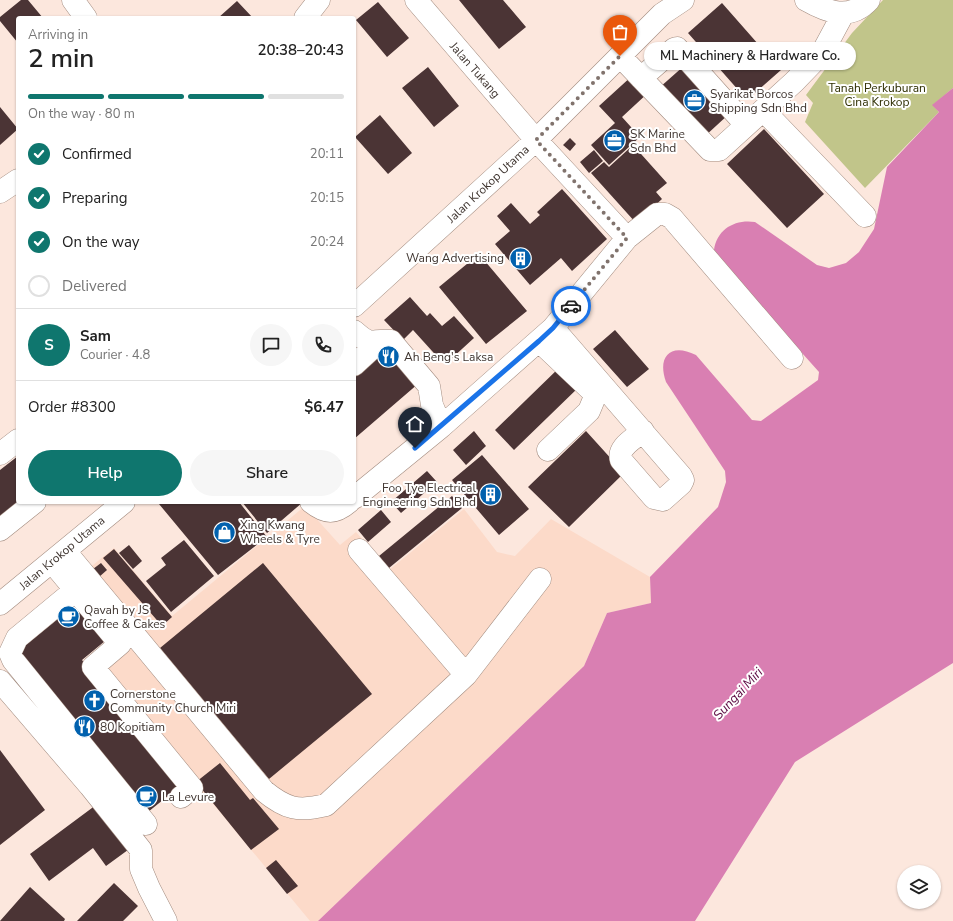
<!DOCTYPE html>
<meta charset="utf-8">
<style>
body{margin:0;font-family:"Nunito Sans",sans-serif;background:#f6f6f6;color:#222;height:100vh;display:flex;flex-direction:column;font-size:15px;white-space:nowrap}
*{box-sizing:border-box;margin:0}
p{font-size:13px;color:#767676}
.icon{flex:none;width:22px;height:22px;fill:none;stroke:currentColor;stroke-width:2;stroke-linecap:round;stroke-linejoin:round}
.map{position:relative;flex:1;overflow:hidden}
.details{position:absolute;left:16px;top:16px;width:340px;height:488px;display:flex;flex-direction:column;background:#fff;border-radius:4px;box-shadow:0 1px 3px #0004}
.details>*{flex:none}
.buttons{position:absolute;left:897px;top:865px;display:grid;gap:8px}
.buttons a{display:grid;place-items:center;width:44px;height:44px;border-radius:50%;background:#fff;box-shadow:0 1px 3px #0004;font-size:20px}
.pin{position:absolute;display:grid;place-items:center;width:34px;height:34px;color:#fff;margin:-41px -17px;border-radius:50% 50% 50% 0;rotate:-45deg;box-shadow:0 0 4px #0007}
.pin .icon{rotate:45deg}
.courier{position:absolute;display:grid;place-items:center;width:40px;height:40px;margin:-20px;border:3px solid #1a73e8;border-radius:50%;background:#fff;color:#222;box-shadow:0 1px 5px #0007}
.bubble{position:absolute;height:28px;border-radius:14px;background:#fff;box-shadow:0 1px 3px #0004;font-size:13px;font-weight:600;line-height:28px;text-align:center}
.overview em{font-style:normal;font-weight:600}
.overview div{display:flex;flex-direction:column-reverse}
.overview{display:flex;align-items:center;justify-content:space-between;height:68px;padding:0 12px}
h1{font-size:26px;font-weight:600;line-height:30px}
.bar{display:grid;grid-template-columns:repeat(4,1fr);gap:6px 4px;align-content:center;height:48px;padding:0 12px}
.bar i{height:5px;border-radius:3px;background:#e0e0e0}
.bar .on{background:#0f766e}
.bar p{grid-column:span 4}
.line{display:flex;align-items:center;gap:10px;padding:0 12px;border-top:1px solid #e0e0e0}
.line div{flex:1}
.round{display:grid;place-items:center;flex:none;width:42px;height:42px;border-radius:21px;background:#f6f6f6}
ol{padding:0 12px;list-style:none}
li{display:flex;align-items:center;gap:12px;height:44px}
li p{margin-inline-start:auto}
li .icon{padding:4px;border-radius:50%;background:#0f766e;color:#fff;stroke-width:4}
li:last-child{color:#767676}
li i{width:22px;height:22px;border:2px solid #e0e0e0;border-radius:50%}
.action{display:flex;gap:8px;margin-top:auto;padding:8px 12px}
.action a{flex:1;height:46px;border-radius:24px;background:#0f766e;color:#fff;font-size:16px;font-weight:600;line-height:46px;text-align:center}
.action a+a{background:#f6f6f6;color:#222}
.map>svg:first-child{display:block}
</style>
<div class="map">
<svg width="953" height="921" viewBox="0 0 953 921">
<rect width="100%" height="100%" fill="#fce7dd"/>
<path fill="#fcdac9" d="M305 506 340 545 356 532 389 570 464 509 497 552 515 556 551 519 650 577 651 603 607 613 584 666 318 921H310L104 672 135 644 77 578 114 548 172 616Z"/>
<path fill="#c1c58a" d="M883 0H953V88L933 105 939 112 865 188 805 122 813 103 806 95 852 33Z"/>
<path fill="#d97fb2" d="M953 88V663L795 762 695 921H318L584 666 607 613 651 603 650 577 718 507 726 482 725 471 666 382C657 357 670 342 696 355L752 420 761 421 818 380 819 372 717 258 714 250C717 229 735 219 755 222L817 265 829 268 846 263 859 252 874 229 887 167 939 112 932 105Z"/>
<path fill="#4b3435" d="M21 0H28L43 18H18V43L0 21V17Z
M459 0H503L526 27 499 49Z
M237 1 253 18H218Z
M378 2 409 38 387 57 356 20Z
M722 3 781 70 747 100 688 33Z
M685 65 729 114 704 137 659 88Z
M428 67 459 106 434 127 402 88Z
M633 75 649 92 622 117 640 137 609 165 591 145 615 123 599 106Z
M0 107 18 129 0 145Z
M380 115 412 153 388 174 355 137Z
M764 129 824 194 787 228 727 164Z
M570 138 576 144 570 151 563 145Z
M633 145 667 183 656 192 662 199 636 223 591 173 604 162 609 167Z
M594 150 603 161 589 173 580 162Z
M562 189 607 239 572 271 561 258 530 285 495 244 510 231 497 216 511 203 530 224 540 215 537 212Z
M479 254 527 311 486 344 439 287Z
M410 297 427 316 430 313 442 326 454 316 474 338 451 359 448 356 442 362 413 330 403 340 384 320Z
M615 330 649 369 627 387 593 349Z
M389 347 419 383 354 439V378Z
M562 365 581 385 514 450 495 430Z
M474 431 486 446 466 465 453 450Z
M586 431 624 473 569 527 528 487Z
M482 455 529 509 499 535 452 480Z
M18 456V502L0 516V470Z
M427 471 437 482 401 513 391 502Z
M452 496 462 508 389 568 379 556Z
M162 502H239L267 537 218 575 159 504Z
M242 502H303L267 533Z
M381 510 391 522 368 542 358 530Z
M184 540 214 576 171 612 146 581 166 565 161 558Z
M129 545 142 561 133 569 119 553Z
M114 549 172 617 162 626 103 558Z
M101 563 107 570 99 577 93 569Z
M263 563 372 694 269 779 160 648Z
M75 605 105 641 82 660 184 783 148 812 16 653Z
M0 750 45 810 0 845Z
M220 763 250 800 253 798 279 829 251 850 196 782Z
M96 805 132 847 106 866 93 848 49 881 30 854Z
M276 860 298 886 287 894 266 868Z
M114 883 138 906 123 921H77Z
M30 887 65 919 64 921H0Z"/>
<g fill="none" stroke-linecap="round" stroke-linejoin="round">
<defs>
<path id="minor" d="M73 0 86 18
M806 0C827 12 850 21 869 0
M305 18 319 0
M620 56 710 150H719L794 82 822 53 843 14
M641 78 674 49 677 48 746 125
M763 110 865 216
M0 192 18 180
M627 238 657 214H665L672 218 792 358
M354 306 536 140 662 14 683 0
M553 328 681 476 683 480 681 484 663 500 654 498 621 460C617 447 634 439 643 431
M354 331C373 348 370 339 391 341L429 386 432 405 441 427
M539 341 593 392 594 399 589 411 548 450
M354 365 379 342
M0 454 18 440
M354 498 441 427 553 328 627 238 536 140 416 0
M311 502C326 514 335 514 349 502
M0 530 35 502
M65 551 264 791C286 809 298 812 326 805L466 675 359 550
M52 562 120 644 93 667 192 788 181 797
M75 590 17 638 10 653 13 660 146 824
M0 604 124 502
M466 675 540 579
M0 681 90 786 141 850V869L149 888 166 921"/>
</defs>
<use href="#minor" stroke="#a28b7f" stroke-width="23"/>
<use href="#minor" stroke="#fff" stroke-width="22"/>
</g>
<g fill="none" stroke-linecap="round" stroke-linejoin="round">
<path stroke="#81736d" stroke-width="4" stroke-dasharray="0 7.2" d="M571 306 627 238 536 140 620 56"/>
<path stroke="#1a73e8" stroke-width="5" d="M415 448 539 341 553 328 571 306"/>
</g>
<defs>
<symbol id="office-disc" viewBox="-11 -11 22 22"><circle r="9.5" fill="#0161ae" stroke="#fff"/><path d="M-6-3h4V-5.5h4V-3h4V5H-6ZM-1-4.5V-3h2v-1.5ZM-6 0V1H6V0Z" fill="#fff"/></symbol>
<symbol id="building-disc" viewBox="-11 -11 22 22"><circle r="9.5" fill="#0161ae" stroke="#fff"/><path d="M-4-6H4V6H1V3H-1V6H-4ZM-2.5-4.3h1.7v1.8h-1.7ZM.8-4.3h1.7v1.8H.8ZM-2.5-1h1.7V.8h-1.7ZM.8-1h1.7V.8H.8Z" fill="#fff"/></symbol>
<symbol id="restaurant-disc" viewBox="-11 -11 22 22"><circle r="9.5" fill="#0161ae" stroke="#fff"/><path d="M-5-6h1v4h1v-4h1v4h1v-4h1v5L-1.5 .5V6h-2V.5L-5-1ZM5-6V6H3V1.5H1.5Q1.5-4 5-6Z" fill="#fff"/></symbol>
<symbol id="shop-disc" viewBox="-11 -11 22 22"><circle r="9.5" fill="#0161ae" stroke="#fff"/><path d="M-5-2.5h2.3a2.7 3.5 0 0 1 5.4 0H5L5.5 6h-11ZM-1.5-2.5h3a1.5 2.3 0 0 0-3 0Z" fill="#fff"/></symbol>
<symbol id="cafe-disc" viewBox="-11 -11 22 22"><circle r="9.5" fill="#0161ae" stroke="#fff"/><path d="M-5.5-4.5H6V0H3Q3 3.5 0 3.5H-2.5Q-5.5 3.5-5.5 0ZM3-3.2v2h1.7v-2ZM-6 4.5H4V6H-6Z" fill="#fff"/></symbol>
<symbol id="church-disc" viewBox="-11 -11 22 22"><circle r="9.5" fill="#0161ae" stroke="#fff"/><path d="M-1.2-6h2.4v3.5h3.3v2.4h-3.3V6h-2.4V-.1h-3.3v-2.4h3.3Z" fill="#fff"/></symbol>
</defs>
<g fill-rule="evenodd">
<use href="#office-disc" x="682" y="88" width="25" height="25"/>
<use href="#office-disc" x="602" y="128" width="25" height="25"/>
<use href="#building-disc" x="508" y="246" width="25" height="25"/>
<use href="#restaurant-disc" x="376" y="344" width="25" height="25"/>
<use href="#building-disc" x="478" y="482" width="25" height="25"/>
<use href="#shop-disc" x="212" y="520" width="25" height="25"/>
<use href="#cafe-disc" x="56" y="604" width="25" height="25"/>
<use href="#church-disc" x="82" y="688" width="25" height="25"/>
<use href="#restaurant-disc" x="72" y="714" width="25" height="25"/>
<use href="#cafe-disc" x="134" y="784" width="25" height="25"/>
</g>
<g text-anchor="middle" dominant-baseline="central" stroke-width="4" stroke-linejoin="round" paint-order="stroke">
<g font-size="12" fill="#3f3530" stroke="#fff">
<text transform="translate(475 70) rotate(49)">Jalan Tukang</text>
<text transform="translate(488 184) rotate(-43)">Jalan Krokop Utama</text>
<text transform="translate(62 553) rotate(-40)">Jalan Krokop Utama</text>
</g>
<g font-size="12" fill="#2d2d00" stroke="#fff">
<text x="877" y="88">Tanah Perkuburan<tspan x="877" dy="14">Cina Krokop</tspan></text>
</g>
<g font-size="12" fill="#3f3530" stroke="#fff" text-anchor="start">
<text x="710" y="94">Syarikat Borcos<tspan x="710" dy="14">Shipping Sdn Bhd</tspan></text>
<text x="630" y="134">SK Marine<tspan x="630" dy="14">Sdn Bhd</tspan></text>
<text x="504" y="258" text-anchor="end">Wang Advertising</text>
<text x="404" y="357">Ah Beng's Laksa</text>
<text x="476" y="488" text-anchor="end">Foo Tye Electrical<tspan x="476" dy="14">Engineering Sdn Bhd</tspan></text>
<text x="240" y="525">Xing Kwang<tspan x="240" dy="14">Wheels &amp; Tyre</tspan></text>
<text x="84" y="610">Qavah by JS<tspan x="84" dy="14">Coffee &amp; Cakes</tspan></text>
<text x="110" y="694">Cornerstone<tspan x="110" dy="14">Community Church Miri</tspan></text>
<text x="100" y="727">80 Kopitiam</text>
<text x="162" y="797">La Levure</text>
</g>
<g font-size="13" font-style="italic" fill="#5b0941" stroke="#fff">
<text transform="translate(738 694) rotate(-47)">Sungai Miri</text>
</g>
</g>
</svg>
<div class="buttons">
<a><svg class="icon" aria-label="layers" viewBox="0 0 24 24"><path d="M12 4l9 5-9 5-9-5zM3 14l9 5 9-5"/></svg></a>
</div>
<div class="pin" style="left:620px;top:56px;background:#ea580c"><svg class="icon" aria-label="bag" viewBox="0 0 24 24"><path d="M5 8h14l-1 12H6zM9 8a3 3 0 0 1 6 0"/></svg></div>
<div class="pin" style="left:415px;top:448px;background:#1f2937"><svg class="icon" aria-label="home" viewBox="0 0 24 24"><path d="M3 11l9-7 9 7M6 9v11h12V9"/></svg></div>
<div class="courier" style="left:571px;top:306px"><svg class="icon" aria-label="car" viewBox="0 0 24 24"><path d="M5 17H2v-5l4-1 3-4h7l3 4 3 1v5h-3M9 17h6M6 11h13"/><circle cx="7" cy="17" r="2"/><circle cx="17" cy="17" r="2"/></svg></div>
<div class="bubble" style="left:644px;top:42px;width:212px">ML Machinery &amp; Hardware Co.</div>
<section class="details">
<div class="overview"><div><h1>2 min</h1><p>Arriving in</p></div><em>20:38–20:43</em></div>
<div class="bar"><i class="on"></i><i class="on"></i><i class="on"></i><i></i><p>On the way · 80 m</p></div>
<ol>
<li><svg class="icon" aria-label="check" viewBox="0 0 24 24"><path d="M5 12l5 5 9-10"/></svg>Confirmed<p>20:11</p></li>
<li><svg class="icon" aria-label="check" viewBox="0 0 24 24"><path d="M5 12l5 5 9-10"/></svg>Preparing<p>20:15</p></li>
<li><svg class="icon" aria-label="check" viewBox="0 0 24 24"><path d="M5 12l5 5 9-10"/></svg>On the way<p>20:24</p></li>
<li><i></i>Delivered</li>
</ol>
<div class="line" style="height:72px"><b class="round" style="background:#0f766e;color:#fff">S</b><div><b>Sam</b><p>Courier · 4.8</p></div><a class="round"><svg class="icon" aria-label="chat" viewBox="0 0 24 24"><path d="M4 5h16v11H9l-5 4z"/></svg></a><a class="round"><svg class="icon" aria-label="phone" viewBox="0 0 24 24"><path d="M5 4h4l2 5-3 2q2 4 5 5l2-3 5 2v4C11 20 4 13 5 4z"/></svg></a></div>
<div class="line" style="height:52px"><div>Order #8300</div><b>$6.47</b></div>
<div class="action"><a>Help</a><a>Share</a></div>
</section>
</div>
